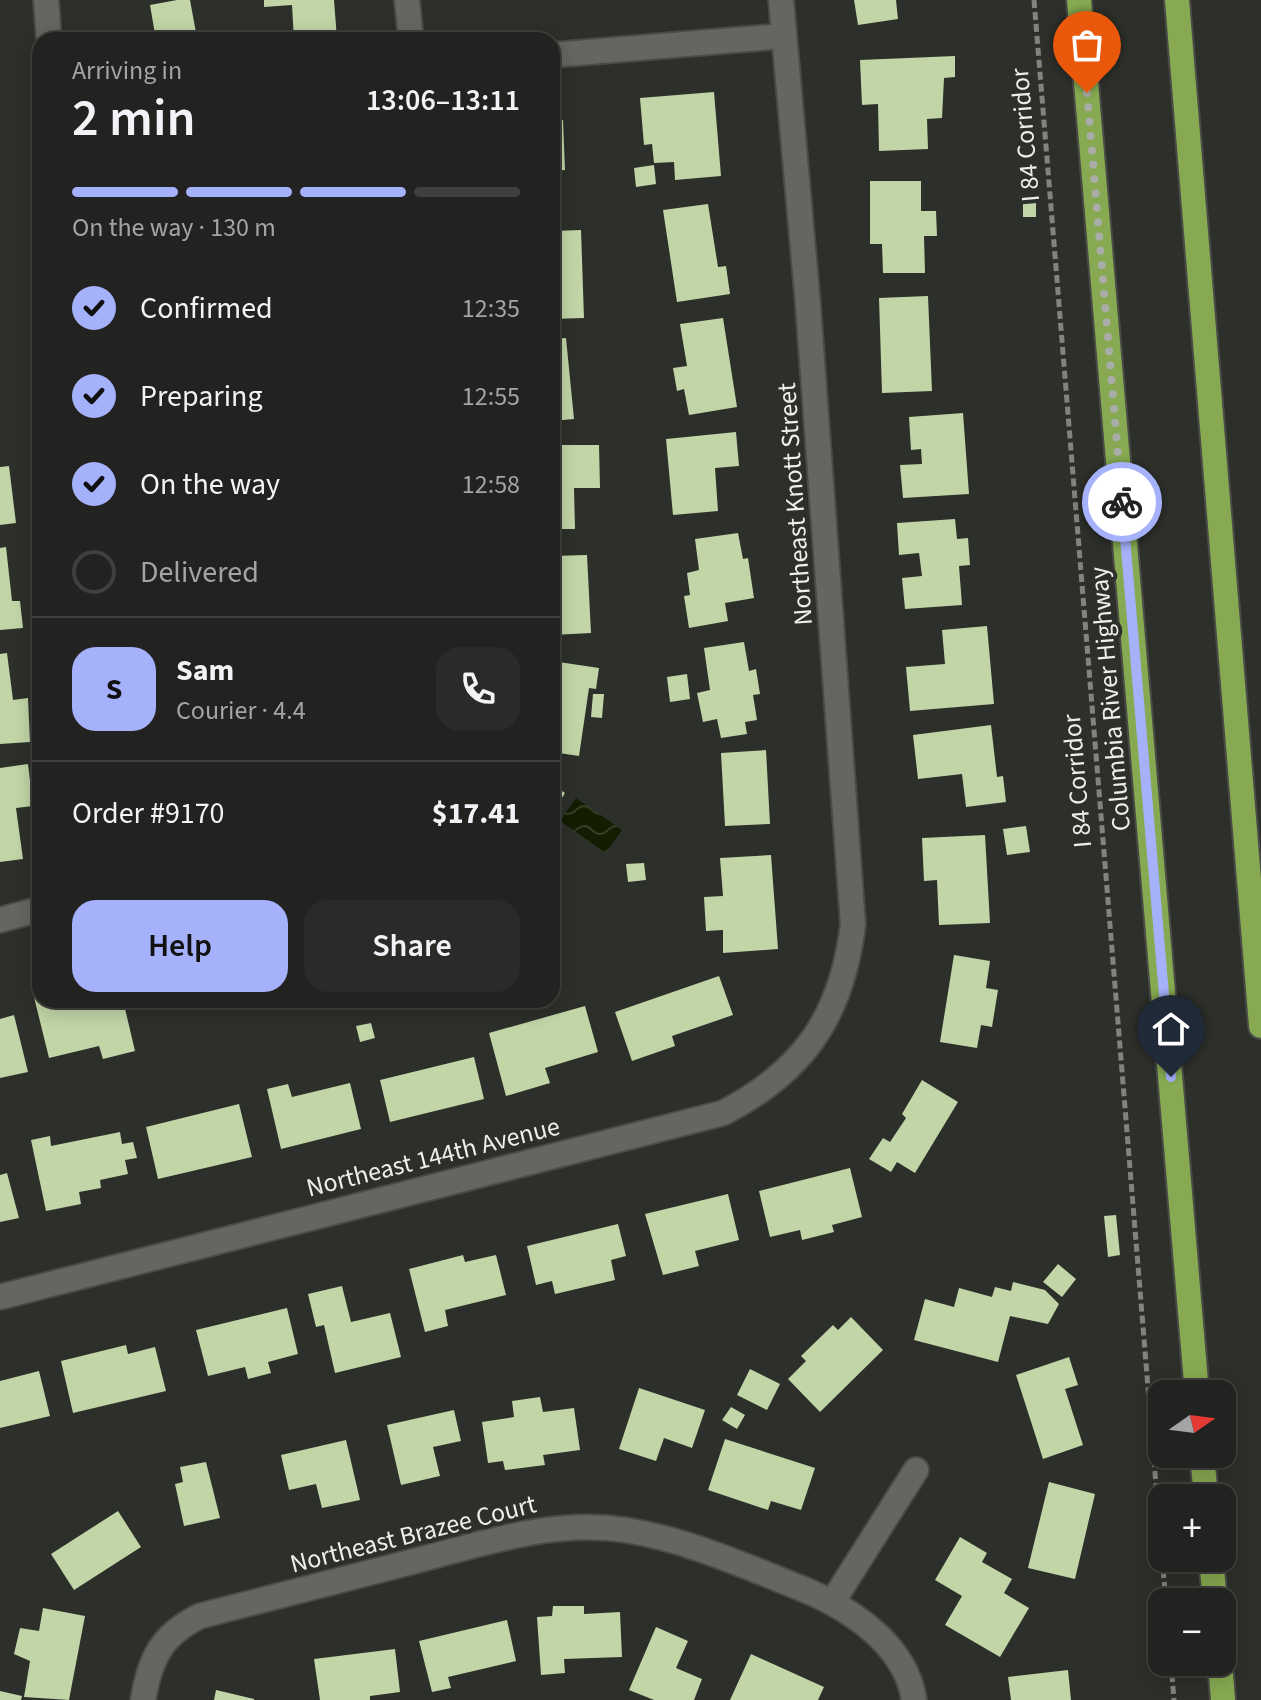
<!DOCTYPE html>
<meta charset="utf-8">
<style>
body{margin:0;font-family:"Source Sans 3",sans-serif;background:#2a2b29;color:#f1f3f6;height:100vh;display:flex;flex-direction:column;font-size:30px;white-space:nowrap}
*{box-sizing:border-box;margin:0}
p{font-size:26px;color:#a2a4a5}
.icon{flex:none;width:44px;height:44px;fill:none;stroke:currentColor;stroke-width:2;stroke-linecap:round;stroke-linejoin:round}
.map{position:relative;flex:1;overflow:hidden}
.side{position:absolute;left:32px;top:32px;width:528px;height:976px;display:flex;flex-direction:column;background:#222320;border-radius:24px;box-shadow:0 4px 20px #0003,0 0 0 2px #3f403e}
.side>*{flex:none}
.needle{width:52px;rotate:76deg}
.buttons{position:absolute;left:1148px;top:1380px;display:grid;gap:16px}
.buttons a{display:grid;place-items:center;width:88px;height:88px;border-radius:16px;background:#222320;box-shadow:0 4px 20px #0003,0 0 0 2px #3f403e;font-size:40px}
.pin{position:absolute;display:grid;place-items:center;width:68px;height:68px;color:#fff;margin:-82px -34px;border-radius:50% 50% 50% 0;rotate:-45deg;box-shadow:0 0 8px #0007}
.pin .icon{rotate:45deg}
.courier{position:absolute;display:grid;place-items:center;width:80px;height:80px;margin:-40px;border:6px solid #a6b1fc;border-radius:50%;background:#fff;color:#222;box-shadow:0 2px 10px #0007}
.summary em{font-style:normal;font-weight:600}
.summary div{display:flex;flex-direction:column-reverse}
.summary{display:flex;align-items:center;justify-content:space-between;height:136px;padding:0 40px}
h1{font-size:52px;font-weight:600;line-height:60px}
.bar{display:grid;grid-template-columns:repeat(4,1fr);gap:12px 8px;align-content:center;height:96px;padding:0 40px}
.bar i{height:10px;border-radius:6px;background:#3f403e}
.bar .active{background:#a6b1fc}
.bar p{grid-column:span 4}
.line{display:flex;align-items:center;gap:20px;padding:0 40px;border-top:2px solid #3f403e}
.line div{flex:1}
.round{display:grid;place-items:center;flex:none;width:84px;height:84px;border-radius:24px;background:#2a2b29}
ol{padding:0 40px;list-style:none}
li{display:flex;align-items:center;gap:24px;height:88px}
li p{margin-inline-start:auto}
li .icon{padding:8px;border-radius:50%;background:#a6b1fc;color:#111;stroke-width:4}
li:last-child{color:#a2a4a5}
li i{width:44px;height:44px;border:4px solid #3f403e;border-radius:50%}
.action{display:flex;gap:16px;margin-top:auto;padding:16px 40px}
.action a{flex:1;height:92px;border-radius:24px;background:#a6b1fc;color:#111;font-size:32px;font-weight:600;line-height:92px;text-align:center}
.action a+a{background:#2a2b29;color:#f1f3f6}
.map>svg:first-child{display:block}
</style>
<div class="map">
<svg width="1261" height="1700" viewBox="0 0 1261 1700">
<defs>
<pattern id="water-waves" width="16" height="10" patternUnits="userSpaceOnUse" patternTransform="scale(2)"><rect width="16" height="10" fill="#121d01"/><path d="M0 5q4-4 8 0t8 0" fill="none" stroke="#353e26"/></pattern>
</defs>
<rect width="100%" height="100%" fill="#2d2f2a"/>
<path fill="url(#water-waves)" d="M576 798 622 830 606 853 560 821Z"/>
<path fill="#c1d5a7" d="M177 0H190L197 38 206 36 207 40H156L150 5Z
M264 0H334L337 39 294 40 292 5 264 7Z
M854 0H896L898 19 858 25Z
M955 56V77L944 78 942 118 927 119 928 149 879 151 878 104 862 105 860 60Z
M714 92 721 176 675 180 674 162 654 163 652 144 644 145 640 98Z
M552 120H563L565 170 552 171Z
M654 165 656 184 636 187 634 168Z
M870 181H921V211H936L937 236H924L925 273H883L882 244H870Z
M1036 199V217H1023V200Z
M708 204 718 267 726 266 730 294 677 302 663 210Z
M581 230 584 318 552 319V231Z
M928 296 932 391 882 393 879 298Z
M723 318 737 407 689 415 684 389 677 391 673 368 687 366 680 324Z
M566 338 574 419 552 421V339Z
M963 413 969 494 903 498 900 465 922 464 921 449 911 450 909 417Z
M736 432 739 466 715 468 718 511 673 515 666 439Z
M552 445H599L600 488H574L575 529H552Z
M9 466 16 523 0 525V467Z
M955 519 957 539 968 538 970 565 959 566 962 605 905 609 902 578 922 576 919 553 899 555 897 523Z
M738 533 743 559 748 558 754 598 725 603 728 621 689 628 684 596 690 595 687 573 699 570 695 539Z
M6 547 12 601H20L23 628 0 630V548Z
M587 555 591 633 552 635V556Z
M987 626 994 704 910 711 906 667 945 664 942 630Z
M744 642 749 671 756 669 760 694 753 695 757 720 745 722 747 734 721 738 717 719 703 722 697 693 710 690 704 648Z
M7 653 13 700 28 698 30 742 0 744V654Z
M552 661 599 668 596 689 589 688 579 756 552 752Z
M687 674 690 699 670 702 667 677Z
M593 694H604L602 718 591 717Z
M991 725 997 777 1003 776 1006 802 966 807 962 774 918 779 913 735Z
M766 750 770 824 725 826 721 753Z
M28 764 33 806 16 808 23 859 0 862V768Z
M553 785 565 793 552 814V787Z
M1026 826 1030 852 1007 855 1003 829Z
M985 835 990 923 939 925 937 880 924 881 922 838Z
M771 855 778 949 723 953V930L706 931 704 897 723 896 720 858Z
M644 863 646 880 628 882 626 864Z
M954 955 990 961 986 988 998 990 992 1027 981 1025 977 1048 940 1042Z
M719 976 733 1015 672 1036 675 1046 632 1061 615 1012Z
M40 995V1000L65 1002 123 1000 135 1051 103 1059 99 1046 49 1058 34 997Z
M157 1000H191V1001L159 1009Z
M585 1006 598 1052 545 1068 550 1083 506 1096 489 1033Z
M14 1015 28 1072 0 1078V1019Z
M371 1023 375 1038 360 1042 356 1026Z
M474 1057 484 1099 390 1122 380 1080Z
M922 1080 958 1102 915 1173 897 1162 891 1172 869 1159 883 1138 890 1142 906 1118 902 1114Z
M350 1083 361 1129 281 1149 267 1089 288 1084 292 1097Z
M239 1104 252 1157 158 1179 146 1127Z
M120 1132 122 1144 133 1142 137 1158 125 1160 128 1174 100 1180 101 1188 79 1192 81 1204 46 1211 31 1140 50 1136 51 1146Z
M850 1168 862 1217 832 1225 834 1232 802 1240 800 1230 770 1237 759 1191Z
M7 1173 19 1218 0 1222V1175Z
M728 1194 739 1240 695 1251 699 1266 663 1275 645 1214Z
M1116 1215 1120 1255 1108 1257 1104 1216Z
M618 1224 626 1256 611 1260 615 1280 555 1294 552 1281 536 1285 527 1246Z
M463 1255 465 1262 496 1255 506 1295 445 1310 448 1326 425 1332 409 1269Z
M1058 1264 1076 1279 1062 1297 1043 1282Z
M1013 1282 1045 1290 1059 1304 1048 1324 1010 1316 998 1362 914 1340 925 1299 954 1307 959 1288 992 1297 995 1287 1011 1291Z
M342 1286 351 1322 390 1313 401 1357 335 1373 324 1325 316 1327 308 1294Z
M287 1308 298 1354 268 1362 271 1373 248 1379 245 1367 208 1376 196 1330Z
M851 1317 883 1350 820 1412 788 1379 806 1361 801 1356 833 1325 838 1330Z
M126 1345 128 1354 155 1347 166 1391 73 1413 61 1361Z
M1069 1357 1078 1385 1065 1389 1083 1445 1043 1459 1016 1375Z
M750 1369 780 1384 767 1410 737 1395Z
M39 1371 50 1416 0 1428V1381Z
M639 1388 705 1410 692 1448 664 1438 656 1461 619 1449Z
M540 1397 543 1412 574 1408 580 1450 543 1455 545 1465 505 1470 503 1461 488 1463 482 1422 514 1417 512 1401Z
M731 1407 745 1415 737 1429 722 1420Z
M454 1410 461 1441 433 1447 440 1476 401 1485 387 1425Z
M725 1439 815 1468 801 1510 771 1501 768 1510 708 1490Z
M346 1440 360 1500 322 1508 316 1484 289 1490 281 1455Z
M206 1462 220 1518 184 1526 175 1484 183 1482 180 1467Z
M1049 1482 1095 1494 1075 1579 1028 1568Z
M118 1511 141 1547 74 1590 51 1554Z
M960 1537 987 1553 982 1562 1012 1579 1004 1593 1029 1608 1000 1657 945 1625 962 1596 935 1580Z
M553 1606H584V1614L620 1612 622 1657 564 1659 565 1673 541 1675 537 1617 552 1616Z
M43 1608 85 1616 69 1700 24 1697 30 1661 14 1654 20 1628 39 1631Z
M507 1620 516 1661 448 1677 451 1688 432 1692 419 1641Z
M656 1627 688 1641 676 1668 702 1679 694 1700H654L629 1690Z
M395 1649 400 1692 370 1696V1700H320L314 1659Z
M751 1654 824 1687 818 1700H730Z
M1068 1670 1071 1700H1011L1008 1677Z
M216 1690 254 1699V1700H214Z
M0 1691 22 1696 21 1700H0Z"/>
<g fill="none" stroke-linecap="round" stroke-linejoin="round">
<defs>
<path id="street" d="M46 0 49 40
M407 0 411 40
M552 55 784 36
M0 920 40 909
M0 1297 723 1113C804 1071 842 1016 853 924L808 305 781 0
M833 1601 916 1470
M143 1700C150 1659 161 1635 200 1616 270 1598 341 1580 411 1562 481 1544 552 1519 625 1530 684 1539 743 1565 798 1587 846 1606 906 1643 914 1700"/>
<path id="highway" d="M1079 0 1197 1394
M1177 0 1261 1026
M1202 1454 1206 1498
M1211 1558 1215 1602
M1220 1662 1223 1700"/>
</defs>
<use href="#street" stroke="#494b46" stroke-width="28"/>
<use href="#highway" stroke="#494b46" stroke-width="28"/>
<path stroke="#81837f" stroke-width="5" stroke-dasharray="8 4" stroke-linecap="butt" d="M1034 0 1162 1558
M1162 1558 1166 1602
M1171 1662 1174 1700"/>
<use href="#street" stroke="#646761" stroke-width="24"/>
<use href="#highway" stroke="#86a951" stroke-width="24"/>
</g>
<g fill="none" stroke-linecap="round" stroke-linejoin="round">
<path stroke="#aaaca8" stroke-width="8" stroke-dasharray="0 14.4" d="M1087 93 1122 502"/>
<path stroke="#a6b1fc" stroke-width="10" d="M1122 502 1171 1077"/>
</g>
<g text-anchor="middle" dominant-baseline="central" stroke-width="8" stroke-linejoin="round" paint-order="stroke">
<g font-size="26" fill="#eeefec" stroke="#2d2f2a">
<text transform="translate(1025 135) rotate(-95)">I 84 Corridor</text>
<text transform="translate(795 504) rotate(-94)">Northeast Knott Street</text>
<text transform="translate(1110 699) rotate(-95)">Columbia River Highway</text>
<text transform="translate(1077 781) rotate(-95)">I 84 Corridor</text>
<text transform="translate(433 1157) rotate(-14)">Northeast 144th Avenue</text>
<text transform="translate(413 1534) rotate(-14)">Northeast Brazee Court</text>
</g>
</g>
</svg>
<div class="buttons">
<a><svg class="needle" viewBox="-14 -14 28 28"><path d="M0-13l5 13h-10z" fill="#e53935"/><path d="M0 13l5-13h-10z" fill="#a2a4a5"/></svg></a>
<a>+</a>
<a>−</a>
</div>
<div class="pin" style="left:1087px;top:93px;background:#ea580c"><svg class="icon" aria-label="bag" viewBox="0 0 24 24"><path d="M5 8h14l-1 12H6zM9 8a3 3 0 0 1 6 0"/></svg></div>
<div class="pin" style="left:1171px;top:1077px;background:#1f2937"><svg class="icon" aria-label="home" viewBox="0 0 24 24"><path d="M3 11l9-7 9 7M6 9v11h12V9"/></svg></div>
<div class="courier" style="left:1122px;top:502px"><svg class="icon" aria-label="bike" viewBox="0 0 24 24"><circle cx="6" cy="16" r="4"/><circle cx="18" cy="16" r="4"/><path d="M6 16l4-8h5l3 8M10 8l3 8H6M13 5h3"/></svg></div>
<section class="side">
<div class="summary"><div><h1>2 min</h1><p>Arriving in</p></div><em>13:06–13:11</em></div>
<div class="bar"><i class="active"></i><i class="active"></i><i class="active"></i><i></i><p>On the way · 130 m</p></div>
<ol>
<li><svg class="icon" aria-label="check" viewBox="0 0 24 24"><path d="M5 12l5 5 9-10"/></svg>Confirmed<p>12:35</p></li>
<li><svg class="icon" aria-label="check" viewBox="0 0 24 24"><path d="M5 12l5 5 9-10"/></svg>Preparing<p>12:55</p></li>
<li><svg class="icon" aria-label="check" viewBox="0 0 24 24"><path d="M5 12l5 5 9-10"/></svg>On the way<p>12:58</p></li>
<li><i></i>Delivered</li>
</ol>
<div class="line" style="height:144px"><b class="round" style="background:#a6b1fc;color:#111">S</b><div><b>Sam</b><p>Courier · 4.4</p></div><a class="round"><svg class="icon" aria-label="phone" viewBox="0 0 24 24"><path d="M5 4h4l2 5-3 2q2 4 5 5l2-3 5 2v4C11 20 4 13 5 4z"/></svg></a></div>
<div class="line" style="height:104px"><div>Order #9170</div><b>$17.41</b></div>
<div class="action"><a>Help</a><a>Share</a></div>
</section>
</div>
